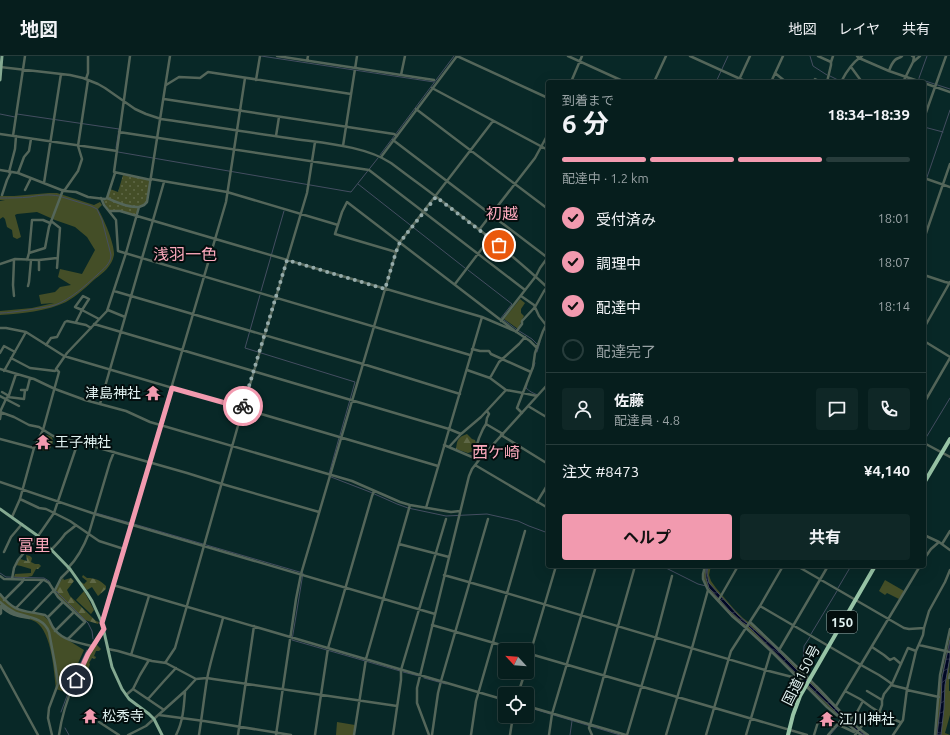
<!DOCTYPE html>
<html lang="ja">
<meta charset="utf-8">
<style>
body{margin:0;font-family:Ubuntu,"Noto Sans JP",sans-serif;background:#0f2726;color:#f1f3f6;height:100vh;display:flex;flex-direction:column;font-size:15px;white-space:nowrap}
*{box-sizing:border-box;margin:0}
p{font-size:13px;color:#98a2a4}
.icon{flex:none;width:22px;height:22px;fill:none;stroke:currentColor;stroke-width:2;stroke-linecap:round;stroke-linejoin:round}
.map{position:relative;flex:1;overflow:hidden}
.details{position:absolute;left:546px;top:24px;width:380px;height:488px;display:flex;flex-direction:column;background:#061e1d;border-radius:4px;box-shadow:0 4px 16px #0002,0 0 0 1px #273c3b}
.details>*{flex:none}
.needle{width:26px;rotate:296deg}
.buttons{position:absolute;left:498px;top:587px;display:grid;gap:8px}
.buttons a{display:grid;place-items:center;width:36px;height:36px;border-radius:4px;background:#061e1d;box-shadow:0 4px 16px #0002,0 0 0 1px #273c3b;font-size:20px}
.pin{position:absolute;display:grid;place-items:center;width:34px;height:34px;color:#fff;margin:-17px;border:2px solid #fff;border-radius:50%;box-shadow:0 1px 4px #0007}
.courier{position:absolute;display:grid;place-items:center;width:40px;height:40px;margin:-20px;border:3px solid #f29aaf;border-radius:50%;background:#fff;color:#222;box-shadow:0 1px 5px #0007}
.head em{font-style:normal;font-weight:700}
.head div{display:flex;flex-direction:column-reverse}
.head{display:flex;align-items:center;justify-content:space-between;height:68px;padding:0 16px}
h1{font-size:26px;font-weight:700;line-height:30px}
.bar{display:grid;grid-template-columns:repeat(4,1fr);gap:6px 4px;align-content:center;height:48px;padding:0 16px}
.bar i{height:5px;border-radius:3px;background:#273c3b}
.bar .active{background:#f29aaf}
.bar p{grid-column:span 4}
.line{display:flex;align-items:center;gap:10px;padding:0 16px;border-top:1px solid #273c3b}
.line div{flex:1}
.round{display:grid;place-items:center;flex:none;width:42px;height:42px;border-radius:4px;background:#0f2726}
ol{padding:0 16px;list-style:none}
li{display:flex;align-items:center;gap:12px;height:44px}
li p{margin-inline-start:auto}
li .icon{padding:4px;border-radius:50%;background:#f29aaf;color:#111;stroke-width:4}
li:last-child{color:#98a2a4}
li i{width:22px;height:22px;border:2px solid #273c3b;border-radius:50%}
.action{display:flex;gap:8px;margin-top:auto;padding:8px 16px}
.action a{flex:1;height:46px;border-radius:4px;background:#f29aaf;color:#111;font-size:16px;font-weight:700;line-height:46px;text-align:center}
.action a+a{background:#0f2726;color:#f1f3f6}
header{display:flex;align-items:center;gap:24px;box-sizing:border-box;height:56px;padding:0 20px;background:#061e1d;border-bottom:1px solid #273c3b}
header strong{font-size:19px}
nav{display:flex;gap:22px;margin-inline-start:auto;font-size:14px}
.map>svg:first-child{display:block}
</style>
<header>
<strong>地図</strong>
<nav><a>地図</a><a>レイヤ</a><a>共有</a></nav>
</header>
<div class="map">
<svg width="950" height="679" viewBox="0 0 950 679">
<defs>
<pattern id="forest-firs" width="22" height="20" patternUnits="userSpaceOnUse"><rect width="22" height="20" fill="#444e27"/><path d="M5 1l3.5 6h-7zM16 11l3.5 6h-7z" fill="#5f6847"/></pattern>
<pattern id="park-dots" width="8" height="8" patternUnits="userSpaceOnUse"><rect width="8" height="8" fill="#444e27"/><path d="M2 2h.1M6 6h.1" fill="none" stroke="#5f6847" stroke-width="1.8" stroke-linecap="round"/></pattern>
<pattern id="water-waves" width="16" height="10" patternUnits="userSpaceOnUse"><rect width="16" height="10" fill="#000723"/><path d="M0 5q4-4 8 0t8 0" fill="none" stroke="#252c43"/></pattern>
</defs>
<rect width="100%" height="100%" fill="#082827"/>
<path fill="#444e27" d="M49 137H57L94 149 100 146 102 149 98 153C104 163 115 189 114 199 112 210 103 217 95 223 86 231 77 240 66 246 48 255 20 258 0 259V255L32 252 54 247 41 248 39 239 55 236 60 231 71 229 58 221 60 213 82 218 95 194 87 181 75 171 55 164 37 156 17 158 15 159 21 181 17 183 13 181 12 174 7 171 5 163 3 161 0 163V165V145L5 144H0V140H14Z
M520 243 525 247 521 253V257L524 260C521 265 520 269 518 273L504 263Z
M705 510H711L709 519 711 525 716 532 734 553 743 562 755 571 800 614 844 660 868 679H861L837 659 779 602 738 566 711 537 703 521Z
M885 524 904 535 899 543 887 537 885 539 879 535Z
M84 535 94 554 91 558 76 544Z
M0 538 10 549 22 555 43 559 51 567 58 578 84 594 65 636 56 633C54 616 52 577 36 566 28 561 15 562 7 556 4 554 2 552 0 550Z
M950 579C950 598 949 616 949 635H950V659L945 677 950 679H934L936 667 939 633Z
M337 666 355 669 353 679H336Z"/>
<path fill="url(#forest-firs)" d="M467 378 472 383 475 384 476 387 474 395 468 397 456 393C457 384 458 381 467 378Z
M47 379 52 381C54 386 52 390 49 394 44 396 38 394 37 388L40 381 44 382 45 386 48 385 47 381 44 380Z
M26 499 30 500 32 502 31 506 35 508H39L41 510 38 513H36L32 520 23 522 14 521 15 518 31 517V513L21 510 16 509 17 507 20 503 27 505Z
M83 519 87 522C95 522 100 524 106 530V533L98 540 92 531 87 534 81 527V526L84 528 87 525 82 521Z
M63 522 64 524 71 522 74 525 67 534 70 540 96 565 99 566 98 568 85 564 59 541 55 533Z
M100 582 97 589 101 593 99 595H96L94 600 96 601 95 603 92 602 89 607 90 608 88 614 92 617 88 622 89 625 85 631 81 630H78L77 627C83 611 89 595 100 582Z"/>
<path fill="url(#park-dots)" d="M123 119 150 124 146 148 139 151 137 159 117 154 109 155 103 145 107 142 110 133 118 136Z"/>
<path fill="url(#water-waves)" stroke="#444e61" d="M706 510H708L707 517 709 527 738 559 774 591 840 657 865 679C856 678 839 659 832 652 803 625 776 597 748 570L742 566 730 555 709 532 706 522Z
M950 584V601L945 629 944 653 941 679H937L941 645 942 622Z"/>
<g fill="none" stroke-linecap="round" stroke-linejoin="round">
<path stroke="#444e61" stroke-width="1" d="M261 0 434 26
M810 0 813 10 827 19
M830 20 840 25
M919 22 927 0
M919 23 950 33
M716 26 728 0
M0 58 15 61 17 58 119 73 116 92
M924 71 943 76
M118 96 351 136 378 102
M380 99 454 0
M358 128 465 212
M924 130 950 54
M0 142C10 142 20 142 30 141 40 139 49 138 59 140
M468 214 512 248 501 262
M261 235 284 155
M260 239 245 292 355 326 340 379
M0 257C9 257 19 255 28 254 37 252 46 252 55 249 71 243 85 230 97 219 103 213 111 208 111 199L102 164 97 153 91 150 62 141
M504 264 516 273 532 283 537 288
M545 274 548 270
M537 296 540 286
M533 313 535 307
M527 329 526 332C529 335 534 338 538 339
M924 385 950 342
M329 418 339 382
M331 421 370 436 397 448 408 452 446 460 487 458 518 465 529 470 548 477
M96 457 303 517 295 566 292 584 400 615
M662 510 698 528 706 530
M0 517 6 521 44 522 49 525 50 527
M706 517 707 510
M838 532 851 510
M56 535 88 567 92 575 93 583
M811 578 837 535
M802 614 803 608 804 590 810 581
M403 616 419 620
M424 622 446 628
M527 651 620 679
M61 656 74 621 87 594
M65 672 69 679
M570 679 572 665
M830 679 843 664"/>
<path stroke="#54665a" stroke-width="2.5" d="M130 0 114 116 151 124
M277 0 434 24
M457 0 548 42
M568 0 625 26
M690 0 747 26
M818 0 831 6V9L827 26
M857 0 859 2 889 15 921 26
M912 0 914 1 913 6
M307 5 308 0
M831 6 833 0
M0 11 70 19 83 22 98 28 105 32 135 53 146 58 161 63C203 69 245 76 288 82 320 87 364 89 391 107 444 147 499 186 548 232
M851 11 862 26
M889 15C890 12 892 7 895 4 897 2 900 2 902 0
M775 17 786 26
M401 19 405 0
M86 23 88 17V0
M815 23 821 26
M256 24 260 0
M571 26 582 0
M654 26 666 0
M738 26 750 0
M771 26 783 0
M841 26C846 16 853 6 862 0
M903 26 913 6 920 0
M924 27 950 36
M166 29 179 21 200 22 208 16 351 38
M432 32 548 94
M164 43 394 78 397 80
M416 53 548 153
M924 62 946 0
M119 76 369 114 525 234
M0 78 117 95
M13 80 25 0
M276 80 279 61
M393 84 548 202
M343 90 357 0
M381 101 457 0
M0 114 18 117 64 135 76 136 88 141 105 143 107 142 115 117
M9 116 15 93 16 80
M18 117 24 101 29 95 31 83
M924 122 950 131
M151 123 227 136 338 169
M44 127 61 18
M25 134 31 122
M64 135 78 115 82 103 78 90 88 24
M2 139 7 124 11 116
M101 142 104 149 116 164 118 195 470 299
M107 142C116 146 128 152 139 151
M109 155H120L482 261 515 275
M51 165 60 172 57 212
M479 174 535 102 541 91 548 78
M924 183 950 108
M396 196 335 178 342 156 347 146 515 275 530 285 537 292
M29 197 45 192 49 171 63 134
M14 204 13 229 14 240
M27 204 29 197 32 164H43L50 167
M0 208 15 203 39 204 57 202
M39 214V204
M924 219 945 226 950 227
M455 228 490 182
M28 230 29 226 31 204
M114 235 363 308 460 338
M521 240 534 249 539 260 546 269
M108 254 125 261
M501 265 536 220 540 212 548 201
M76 266 82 254 89 243 83 240 75 251 82 254 99 263
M94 268 449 373 461 378
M0 272H6L26 276 64 300 438 410
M924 272 950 226
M516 276 522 268V265L535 251 544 235 548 230
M924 285 950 301
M46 289 51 282 57 281 65 266 67 265 86 269 91 272
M472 293 480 295H489L491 298 531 316
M0 297 4 290 15 296
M11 302 30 312 55 315 57 314
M0 313 34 323 55 333 85 344 126 355 150 366 352 425 400 446 410 449 451 456 460 455
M467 314 490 322 506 334 523 337 537 340
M4 315 26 276
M490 322 499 306 519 288 525 281
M21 334H27L30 322
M2 336 9 340
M0 340 19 350
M8 341 24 343 25 334
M924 347 950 302
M100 348 164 126
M528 350 548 362
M0 356 14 361 29 369 39 371 53 380 78 386 187 417 222 428 319 456
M0 356 6 343 9 339 16 318
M522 357 517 352 533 311 535 297 543 275 546 269 548 268
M0 363 1 357
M486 368 503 378
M501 379 548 408
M0 383 34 392
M924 387 950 401
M444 389 479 404
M449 391 461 378 481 361 506 334
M473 401 479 382 483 373 486 368 487 362 489 358 487 355
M475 409 548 452
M0 426 95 458 435 558
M20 443 39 452 46 453 70 465 99 485 124 493
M537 446 548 428
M426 452 482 261
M12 461 20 443 34 392 43 374 59 316 56 313 67 297 107 255 126 197 139 151 144 149 147 146 170 0
M924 463H925V467L924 470
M924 479 939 486 950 494
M399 488 449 501
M942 488 950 475
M51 494C56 489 61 484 65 478 68 475 72 473 76 469
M4 496 11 481 22 468
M924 503 931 493 939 486
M705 510 703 518V523L708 534 732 560 746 572 771 595 827 651 861 679
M797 510 904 572 909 573 924 572
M68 512C78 502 84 490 89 477L110 406 114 396
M444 519 486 531 765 614 800 623
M0 520 4 523 44 524 49 527 58 541 85 566 68 583
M12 523 14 512 18 504 38 480 54 457 78 386
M113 529 505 644
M54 536 61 522 70 513
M0 538C15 557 23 554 45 559 51 563 50 569 55 574 64 585 80 587 92 590
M4 544 22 526 24 523
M718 545 738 510
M0 546C5 551 10 554 16 557 28 561 44 562 49 576L55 608 58 628 49 652 48 662 52 679
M760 550 861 609 879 619 885 623 892 628
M16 552 43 524
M33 556 53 535
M0 558 1 557V550C10 559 17 560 29 562
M48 561 63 546
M750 566C772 587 795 608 816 630 833 647 848 666 868 679
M102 567 226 146 245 22
M432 569 518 594
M55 575 74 556
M919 589 950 596
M872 591 884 599 890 604 894 602 901 608
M108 593 118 595 152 605 166 607 196 623 207 622 213 623 397 650
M779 594 828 510
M527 597 807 679
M131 599 149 540
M165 607 175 592 243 352 307 137 315 86
M527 608 556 510
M0 609 38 679
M949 622 950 618
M891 629 907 633
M133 633 164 654
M907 634 939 641
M845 635 860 643 871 651 879 656
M867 635 882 644
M518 638 525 616
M126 639 133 633 140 619 149 604
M148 643 164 625 176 612
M527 650 626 679
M836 650 920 510
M879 657 900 666
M159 659 204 665 291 679
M849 664 857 656 863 645
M99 666 119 679
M837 668 854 676
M59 679C64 643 83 603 103 574
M128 679 146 670 185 635 196 623
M176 679C183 666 184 650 185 636
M199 679C202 660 204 642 207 623 211 602 218 582 223 562
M238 679 254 570
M276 679 296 543 301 518 396 196 400 186 493 65
M315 679 328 592 372 440 374 435
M354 679 366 603 410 449
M393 679 401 624V614L446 463
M429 679 417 647V632L469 420 472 413 479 404 548 328
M432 679 438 637 441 625 488 463
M471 679 476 645 525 475
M510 679 513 660
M549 679 552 658 596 510
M592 679 589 672 590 669 635 510
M627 679 656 581 672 520
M666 679 692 592 708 534
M706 679 731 595 760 550 783 510
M746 679 771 595
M814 679 818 666 823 667 834 672
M828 679 842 663
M855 679 867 663 873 666 879 657 882 649V644L884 638 892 628 908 592 916 595
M893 679 903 664 907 633 916 595 923 579 924 572 929 555 945 526 950 514
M935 679 940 619 950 573"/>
<path stroke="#84a991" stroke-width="3" d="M0 24 2 0
M0 453 38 480 70 513 87 537 92 545 102 567 112 611 122 633 129 643 149 658 154 663 162 679"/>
<path stroke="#97c4a6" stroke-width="4" d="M924 427 950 383
M788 679 793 659 800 640 875 510"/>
</g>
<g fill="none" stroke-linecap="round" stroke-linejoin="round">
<path stroke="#95abaa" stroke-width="4" stroke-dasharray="0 7.2" d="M243 350 287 204 385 233 396 196 400 186 436 141 499 189"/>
<path stroke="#f29aaf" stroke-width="5" d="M76 624 88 598 104 573 102 567 172 332 243 352V350"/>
</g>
<defs>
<symbol id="temple-bare" viewBox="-9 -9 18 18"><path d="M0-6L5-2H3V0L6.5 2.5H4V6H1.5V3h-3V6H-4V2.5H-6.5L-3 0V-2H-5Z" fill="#f29aaf" stroke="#030e0e" stroke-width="2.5" paint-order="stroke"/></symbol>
</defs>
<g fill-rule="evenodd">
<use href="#temple-bare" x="142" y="326" width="22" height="22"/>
<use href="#temple-bare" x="32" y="375" width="22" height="22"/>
<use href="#temple-bare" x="79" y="649" width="22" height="22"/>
<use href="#temple-bare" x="816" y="652" width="22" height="22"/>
</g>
<g text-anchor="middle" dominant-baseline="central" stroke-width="4" stroke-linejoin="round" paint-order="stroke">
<rect fill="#030e0e" stroke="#9eaead" stroke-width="1" x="827" y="555" width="30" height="22" rx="3"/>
<g font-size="13" font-weight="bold" fill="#e1f2f1">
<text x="842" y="566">150</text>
</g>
<g font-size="14" fill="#e1f2f1" stroke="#030e0e" text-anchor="start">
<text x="141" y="337" text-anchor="end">津島神社</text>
<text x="55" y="386">王子神社</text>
<text x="102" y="660">松秀寺</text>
<text x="839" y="663">江川神社</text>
</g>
<g font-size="14" fill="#e1f2f1" stroke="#030e0e">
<text transform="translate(801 619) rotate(-63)">国道150号</text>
</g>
<g font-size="16" fill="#fca9bc" stroke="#030e0e">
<text x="502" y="157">初越</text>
<text x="185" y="198">浅羽一色</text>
<text x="496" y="396">西ケ崎</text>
<text x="34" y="489">富里</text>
</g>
</g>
</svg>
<div class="buttons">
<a><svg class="needle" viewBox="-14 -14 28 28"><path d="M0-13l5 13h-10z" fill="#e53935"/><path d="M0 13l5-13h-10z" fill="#98a2a4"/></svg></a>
<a><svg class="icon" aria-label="locate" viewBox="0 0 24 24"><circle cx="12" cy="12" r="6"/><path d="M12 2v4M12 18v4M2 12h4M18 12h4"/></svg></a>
</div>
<div class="pin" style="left:499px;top:189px;background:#ea580c"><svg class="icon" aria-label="bag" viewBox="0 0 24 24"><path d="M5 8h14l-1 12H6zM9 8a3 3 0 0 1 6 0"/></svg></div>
<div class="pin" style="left:76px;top:624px;background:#1f2937"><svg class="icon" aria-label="home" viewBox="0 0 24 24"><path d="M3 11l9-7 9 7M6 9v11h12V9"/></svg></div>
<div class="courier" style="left:243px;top:350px"><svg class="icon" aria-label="bike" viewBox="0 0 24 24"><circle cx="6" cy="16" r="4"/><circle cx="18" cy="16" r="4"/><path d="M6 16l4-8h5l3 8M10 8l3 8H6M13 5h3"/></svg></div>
<section class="details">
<div class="head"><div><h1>6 分</h1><p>到着まで</p></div><em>18:34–18:39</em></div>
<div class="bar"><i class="active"></i><i class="active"></i><i class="active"></i><i></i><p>配達中 · 1.2 km</p></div>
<ol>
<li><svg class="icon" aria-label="check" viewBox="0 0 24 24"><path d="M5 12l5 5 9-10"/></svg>受付済み<p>18:01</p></li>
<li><svg class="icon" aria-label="check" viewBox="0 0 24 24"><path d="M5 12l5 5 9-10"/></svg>調理中<p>18:07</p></li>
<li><svg class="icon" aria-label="check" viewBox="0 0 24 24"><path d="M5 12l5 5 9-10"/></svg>配達中<p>18:14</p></li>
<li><i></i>配達完了</li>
</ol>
<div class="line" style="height:72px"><a class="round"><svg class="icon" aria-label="person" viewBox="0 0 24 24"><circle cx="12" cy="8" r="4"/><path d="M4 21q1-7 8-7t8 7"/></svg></a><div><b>佐藤</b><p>配達員 · 4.8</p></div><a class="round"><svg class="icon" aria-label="chat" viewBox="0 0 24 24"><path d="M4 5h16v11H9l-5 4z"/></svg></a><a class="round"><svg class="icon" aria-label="phone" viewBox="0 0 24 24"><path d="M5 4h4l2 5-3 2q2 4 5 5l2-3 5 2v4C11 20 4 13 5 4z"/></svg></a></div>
<div class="line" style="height:52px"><div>注文 #8473</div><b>¥4,140</b></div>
<div class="action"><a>ヘルプ</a><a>共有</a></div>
</section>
</div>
